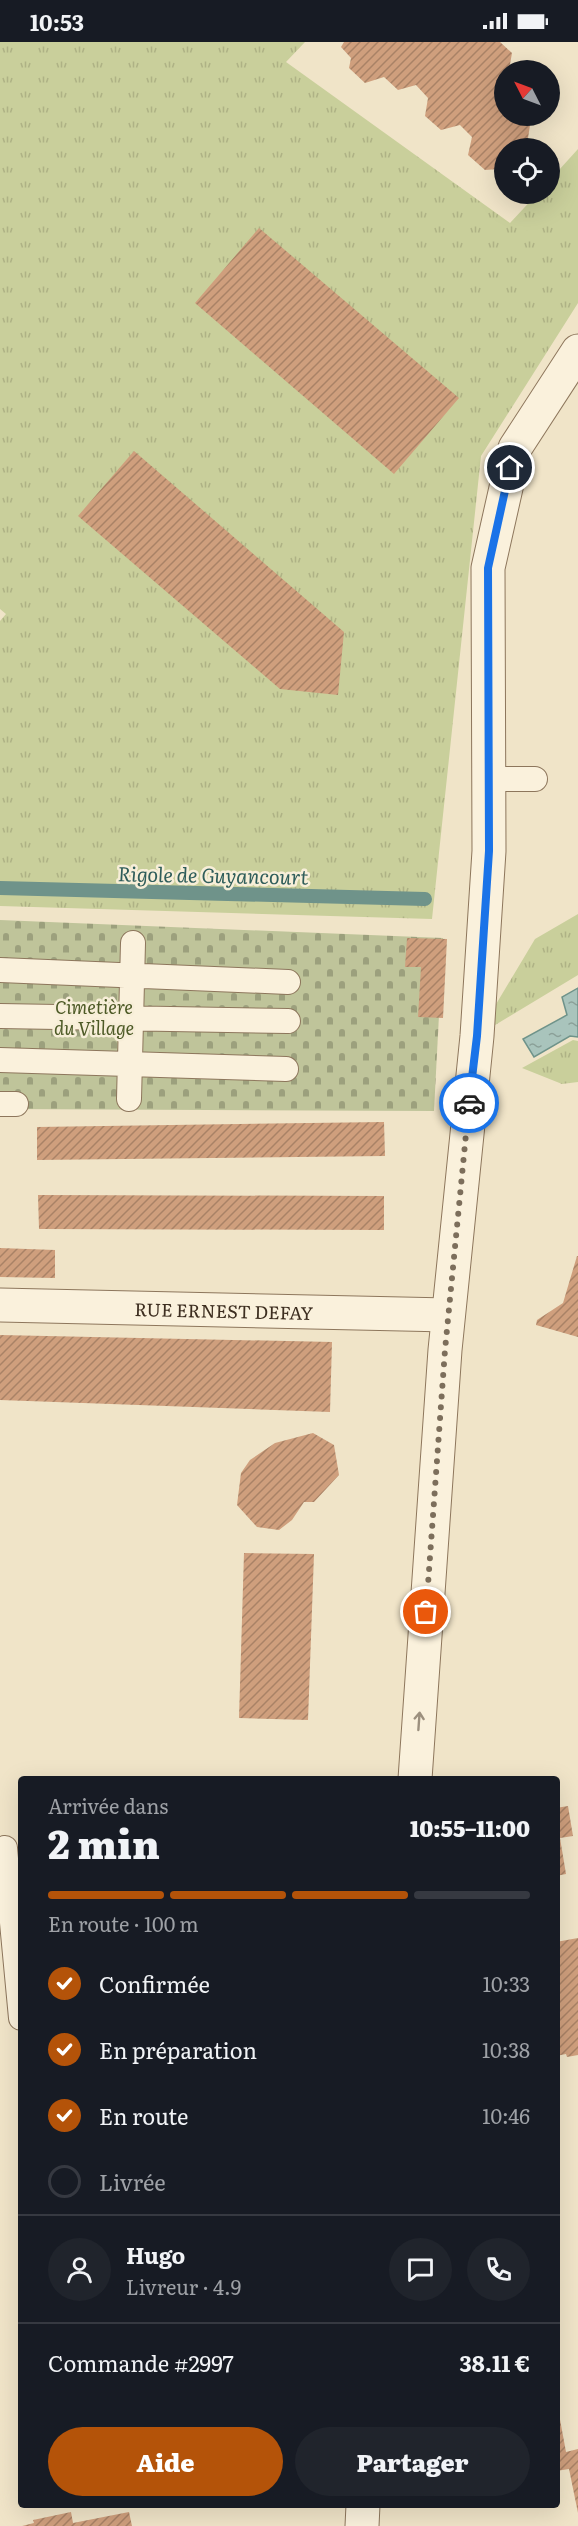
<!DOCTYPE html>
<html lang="fr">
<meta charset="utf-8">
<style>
body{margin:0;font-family:Literata,serif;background:#20242c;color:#f1f3f6;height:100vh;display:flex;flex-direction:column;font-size:22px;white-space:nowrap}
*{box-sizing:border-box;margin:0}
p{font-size:20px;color:#9ea1a6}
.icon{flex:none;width:33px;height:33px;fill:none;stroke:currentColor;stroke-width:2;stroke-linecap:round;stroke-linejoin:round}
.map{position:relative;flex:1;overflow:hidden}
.details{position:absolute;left:18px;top:1734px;width:542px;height:732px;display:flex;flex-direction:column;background:#171b24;border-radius:6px;box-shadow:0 6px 24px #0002}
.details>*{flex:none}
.needle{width:39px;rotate:312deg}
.fabs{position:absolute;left:494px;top:18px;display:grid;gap:12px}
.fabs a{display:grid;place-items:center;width:66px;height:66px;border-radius:50%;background:#171b24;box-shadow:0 6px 24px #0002;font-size:30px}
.pin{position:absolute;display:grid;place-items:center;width:51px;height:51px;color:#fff;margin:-26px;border:3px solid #fff;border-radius:50%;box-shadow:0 2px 6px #0007}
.courier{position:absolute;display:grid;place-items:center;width:60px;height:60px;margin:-30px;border:4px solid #1a73e8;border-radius:50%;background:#fff;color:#222;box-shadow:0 2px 8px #0007}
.overview em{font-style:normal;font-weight:800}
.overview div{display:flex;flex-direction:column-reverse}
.overview{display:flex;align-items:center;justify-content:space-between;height:102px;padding:0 30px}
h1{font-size:39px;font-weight:800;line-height:45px}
.bar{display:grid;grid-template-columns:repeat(4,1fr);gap:9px 6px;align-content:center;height:72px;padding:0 30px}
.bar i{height:8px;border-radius:4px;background:#363941}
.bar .current{background:#b45309}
.bar p{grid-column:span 4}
.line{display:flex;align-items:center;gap:15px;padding:0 30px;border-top:2px solid #363941}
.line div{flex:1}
.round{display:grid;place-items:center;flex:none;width:63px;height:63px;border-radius:32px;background:#20242c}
ol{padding:0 30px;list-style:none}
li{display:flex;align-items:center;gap:18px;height:66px}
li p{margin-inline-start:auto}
li .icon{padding:6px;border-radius:50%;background:#b45309;color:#fff;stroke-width:4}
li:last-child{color:#9ea1a6}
li i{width:33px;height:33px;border:3px solid #363941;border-radius:50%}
.cta{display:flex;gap:12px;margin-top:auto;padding:12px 30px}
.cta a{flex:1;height:69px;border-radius:36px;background:#b45309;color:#fff;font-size:24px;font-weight:800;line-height:69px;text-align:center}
.cta a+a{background:#20242c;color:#f1f3f6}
.status{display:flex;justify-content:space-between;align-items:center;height:42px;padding:0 30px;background:#171b24;direction:ltr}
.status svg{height:16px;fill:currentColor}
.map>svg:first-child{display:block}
</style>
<div class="status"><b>10:53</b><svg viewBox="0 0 49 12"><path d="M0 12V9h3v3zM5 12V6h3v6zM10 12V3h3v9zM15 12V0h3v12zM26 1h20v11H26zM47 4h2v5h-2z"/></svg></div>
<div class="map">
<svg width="578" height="2484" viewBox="0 0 578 2484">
<defs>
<pattern id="grass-tufts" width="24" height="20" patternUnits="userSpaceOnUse" patternTransform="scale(1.5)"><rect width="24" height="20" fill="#c9cf9b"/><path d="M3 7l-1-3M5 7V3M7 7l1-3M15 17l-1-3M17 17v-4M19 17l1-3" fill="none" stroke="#aeb285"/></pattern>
<pattern id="cemetery-stones" width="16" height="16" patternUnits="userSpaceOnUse" patternTransform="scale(1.5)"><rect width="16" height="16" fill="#bfc49a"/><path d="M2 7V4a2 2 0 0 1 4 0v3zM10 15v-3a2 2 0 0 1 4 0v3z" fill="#9ca07d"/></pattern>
<pattern id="water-ripples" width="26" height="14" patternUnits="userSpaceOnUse" patternTransform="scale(1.5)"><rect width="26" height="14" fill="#a9c4bc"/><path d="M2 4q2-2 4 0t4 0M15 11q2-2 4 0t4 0" fill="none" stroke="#8ba098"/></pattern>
<pattern id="building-hatch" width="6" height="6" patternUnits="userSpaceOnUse" patternTransform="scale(1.5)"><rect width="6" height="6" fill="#cf9f7d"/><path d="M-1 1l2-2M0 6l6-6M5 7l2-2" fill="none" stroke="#a98266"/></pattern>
</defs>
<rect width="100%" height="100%" fill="#f0e4c8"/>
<path fill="url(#grass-tufts)" d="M0 0H305L286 20 510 181 537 152H549V139L578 107V261L481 414 432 877 0 864V579L6 572 0 567Z
M578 872V933L477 994 535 897Z
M573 998 578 999V1040L562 1042 522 1026Z"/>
<path fill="url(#cemetery-stones)" d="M0 878 443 896 434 1069 0 1067Z"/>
<path fill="url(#water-ripples)" stroke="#6f938a" stroke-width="1.5" d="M578 946V995L570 994 534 1015 523 997 567 973 562 955Z"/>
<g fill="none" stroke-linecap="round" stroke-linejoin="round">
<path stroke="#6f938a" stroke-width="14" d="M0 846 425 857"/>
</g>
<path fill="url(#building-hatch)" d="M344 0H500L512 11 509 28H504V74H541L531 77 528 96 504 106 499 127 485 128 468 113 472 95 460 83 441 88 425 74 428 56 416 43 398 48 384 35 365 41 349 26 351 16 341 5Z
M549 46 554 51 549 71Z
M259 186 459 356 394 432 195 261Z
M134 409 344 590 338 653 280 647 78 474Z
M407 896 447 897 443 976 418 975 421 925H405Z
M384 1080 385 1114 37 1118V1085Z
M38 1153 384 1154V1188L39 1187Z
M0 1206 55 1208V1236L0 1235Z
M577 1214H578V1295L536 1283 537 1278 563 1261Z
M0 1293 332 1300 330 1370 0 1358Z
M313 1391 334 1403 339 1433 314 1460H304L292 1478 279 1488 257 1485 237 1463 241 1431 250 1418 275 1401Z
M244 1511 314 1512 308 1678 239 1676Z
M568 1764 573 1794 560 1796 566 1832 556 1834V1766Z
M578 1896V2013L567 2015 566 2012 556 2014V1900Z
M559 2372 566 2410 578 2407V2471L569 2427 556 2429V2373Z
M71 2470 73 2481 129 2470 132 2484H22L34 2481 33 2478Z"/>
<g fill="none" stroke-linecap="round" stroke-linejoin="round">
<defs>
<path id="lane" d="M488 737H535
M0 928 288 940
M0 974 288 979
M0 1018 286 1027
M129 1057 133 901
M0 1062H16
M5 1806 21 1976"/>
<g id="street">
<path id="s1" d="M0 1263 448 1273"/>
<path d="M415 1737 445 1308 477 994 489 809 488 526 515 406 578 309"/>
<path d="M362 2484 363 2463"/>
</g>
</defs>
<use href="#lane" stroke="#8d765c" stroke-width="26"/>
<use href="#street" stroke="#8d765c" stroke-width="35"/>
<use href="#lane" stroke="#faf1dc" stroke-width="24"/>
<use href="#street" stroke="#faf1dc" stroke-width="33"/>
</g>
<defs><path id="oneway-shaft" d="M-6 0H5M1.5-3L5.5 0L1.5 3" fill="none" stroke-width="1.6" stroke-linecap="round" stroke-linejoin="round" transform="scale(1.5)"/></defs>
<use stroke="#9c907e" href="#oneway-shaft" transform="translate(419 1679) rotate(-86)"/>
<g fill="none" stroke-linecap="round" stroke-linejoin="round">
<path stroke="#7c6e5b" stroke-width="6" stroke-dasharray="0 10.8" d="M426 1570 445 1308 469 1061"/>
<path stroke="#1a73e8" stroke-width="8" d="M469 1061 477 994 489 809 488 526 510 426"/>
</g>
<g text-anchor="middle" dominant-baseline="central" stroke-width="5" stroke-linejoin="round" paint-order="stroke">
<g font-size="18" font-style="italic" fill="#4d5a26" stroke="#f7eed8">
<text x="94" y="964">Cimetière<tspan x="94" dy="21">du Village</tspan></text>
</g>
<g font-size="18" fill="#3d2e20" stroke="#f7eed8">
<text stroke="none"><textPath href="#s1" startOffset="224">RUE ERNEST DEFAY</textPath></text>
</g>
<g font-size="20" font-style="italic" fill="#2f5d5a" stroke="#f7eed8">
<text transform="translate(213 832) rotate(1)">Rigole de Guyancourt</text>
</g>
</g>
</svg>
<div class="fabs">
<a><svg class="needle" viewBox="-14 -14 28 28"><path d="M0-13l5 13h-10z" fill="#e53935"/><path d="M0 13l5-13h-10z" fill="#9ea1a6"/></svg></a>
<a><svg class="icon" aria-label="locate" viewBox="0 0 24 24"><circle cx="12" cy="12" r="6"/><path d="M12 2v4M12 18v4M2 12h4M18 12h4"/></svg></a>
</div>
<div class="pin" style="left:426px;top:1570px;background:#ea580c"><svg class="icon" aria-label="bag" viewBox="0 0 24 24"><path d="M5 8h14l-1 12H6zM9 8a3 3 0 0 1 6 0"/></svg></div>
<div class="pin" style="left:510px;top:426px;background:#1f2937"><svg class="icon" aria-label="home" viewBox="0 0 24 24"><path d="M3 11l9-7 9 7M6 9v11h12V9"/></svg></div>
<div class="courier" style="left:469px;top:1061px"><svg class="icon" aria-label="car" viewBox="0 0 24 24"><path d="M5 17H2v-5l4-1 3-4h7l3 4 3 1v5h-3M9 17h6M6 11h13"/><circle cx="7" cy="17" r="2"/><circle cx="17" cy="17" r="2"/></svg></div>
<section class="details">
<div class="overview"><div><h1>2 min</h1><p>Arrivée dans</p></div><em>10:55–11:00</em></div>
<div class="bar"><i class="current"></i><i class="current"></i><i class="current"></i><i></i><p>En route · 100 m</p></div>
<ol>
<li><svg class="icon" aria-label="check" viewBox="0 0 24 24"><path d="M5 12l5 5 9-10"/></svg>Confirmée<p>10:33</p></li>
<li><svg class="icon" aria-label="check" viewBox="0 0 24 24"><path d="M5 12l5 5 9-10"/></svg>En préparation<p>10:38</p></li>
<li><svg class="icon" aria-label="check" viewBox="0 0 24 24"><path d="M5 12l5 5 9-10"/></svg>En route<p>10:46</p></li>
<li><i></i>Livrée</li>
</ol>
<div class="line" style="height:108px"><a class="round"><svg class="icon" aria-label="person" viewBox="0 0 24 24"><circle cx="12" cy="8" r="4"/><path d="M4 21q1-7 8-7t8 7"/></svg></a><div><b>Hugo</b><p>Livreur · 4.9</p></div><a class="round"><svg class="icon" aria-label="chat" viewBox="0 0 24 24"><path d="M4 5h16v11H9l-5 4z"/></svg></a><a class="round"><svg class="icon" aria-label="phone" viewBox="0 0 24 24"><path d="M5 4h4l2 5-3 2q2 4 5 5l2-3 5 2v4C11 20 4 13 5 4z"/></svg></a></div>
<div class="line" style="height:78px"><div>Commande #2997</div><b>38.11 €</b></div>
<div class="cta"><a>Aide</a><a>Partager</a></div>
</section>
</div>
